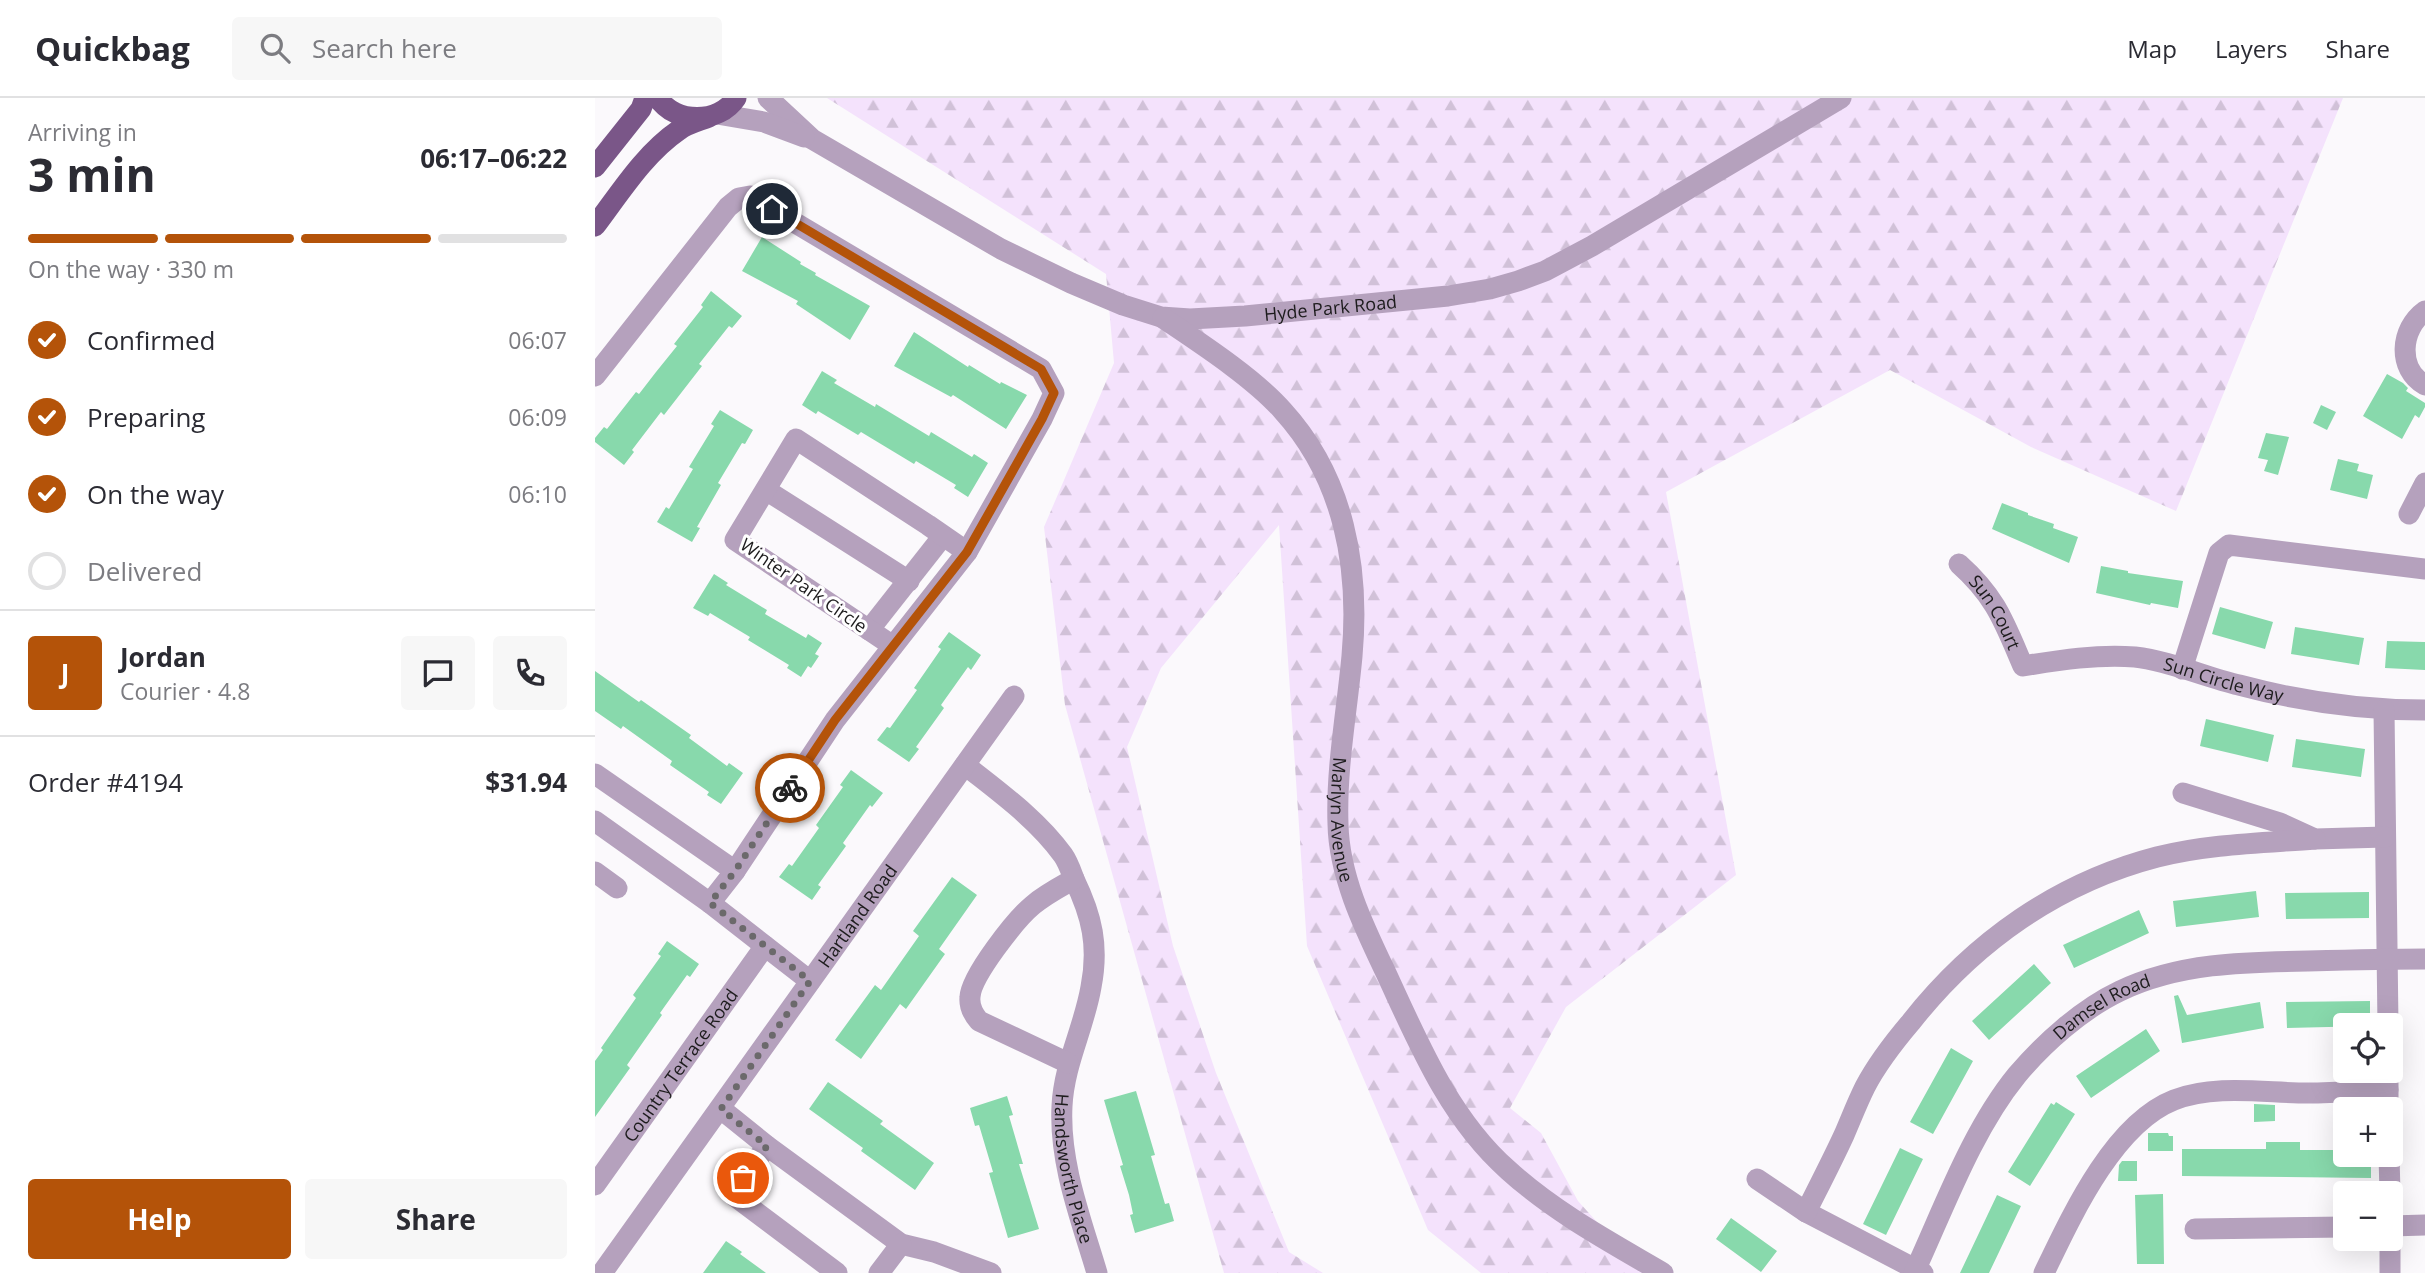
<!DOCTYPE html>
<meta charset="utf-8">
<style>
body{margin:0;font-family:"Open Sans",sans-serif;background:#f7f7f7;color:#2b2b33;height:100vh;display:flex;flex-direction:column;font-size:26px;white-space:nowrap}
*{box-sizing:border-box;margin:0}
p{font-size:23px;color:#7c7c81}
.icon{flex:none;width:38px;height:38px;fill:none;stroke:currentColor;stroke-width:2;stroke-linecap:round;stroke-linejoin:round}
.map{position:relative;flex:1;overflow:hidden}
.details{display:flex;flex-direction:column;background:#fff;width:595px}
.details>*{flex:none}
.tools{position:absolute;left:1738px;top:915px;display:grid;gap:14px}
.tools a{display:grid;place-items:center;width:70px;height:70px;border-radius:7px;background:#fff;box-shadow:0 7px 28px #0002;font-size:35px}
.pin{position:absolute;display:grid;place-items:center;width:60px;height:60px;color:#fff;margin:-30px;border:4px solid #fff;border-radius:50%;box-shadow:0 2px 7px #0007}
.courier{position:absolute;display:grid;place-items:center;width:70px;height:70px;margin:-35px;border:5px solid #b45309;border-radius:50%;background:#fff;color:#222;box-shadow:0 2px 9px #0007}
.head em{font-style:normal;font-weight:700}
.head div{display:flex;flex-direction:column-reverse}
.head{display:flex;align-items:center;justify-content:space-between;height:119px;padding:0 28px}
h1{font-size:46px;font-weight:700;line-height:52px}
.bar{display:grid;grid-template-columns:repeat(4,1fr);gap:10px 7px;align-content:center;height:84px;padding:0 28px}
.bar i{height:9px;border-radius:5px;background:#e1e1e2}
.bar .selected{background:#b45309}
.bar p{grid-column:span 4}
.line{display:flex;align-items:center;gap:18px;padding:0 28px;border-top:2px solid #e1e1e2}
.line div{flex:1}
.round{display:grid;place-items:center;flex:none;width:74px;height:74px;border-radius:7px;background:#f7f7f7}
ol{padding:0 28px;list-style:none}
li{display:flex;align-items:center;gap:21px;height:77px}
li p{margin-inline-start:auto}
li .icon{padding:7px;border-radius:50%;background:#b45309;color:#fff;stroke-width:4}
li:last-child{color:#7c7c81}
li i{width:38px;height:38px;border:4px solid #e1e1e2;border-radius:50%}
.button{display:flex;gap:14px;margin-top:auto;padding:14px 28px}
.button a{flex:1;height:80px;border-radius:7px;background:#b45309;color:#fff;font-size:28px;font-weight:700;line-height:80px;text-align:center}
.button a+a{background:#f7f7f7;color:#2b2b33}
header{display:flex;align-items:center;gap:42px;box-sizing:border-box;height:98px;padding:0 35px;background:#fff;border-bottom:2px solid #e1e1e2}
header strong{font-size:33px}
nav{display:flex;gap:38px;margin-inline-start:auto;font-size:24px}
.search{width:490px;height:63px;background:#f7f7f7;display:flex;align-items:center;gap:18px;box-sizing:border-box;padding:0 24px;border-radius:7px;color:#7c7c81;font-size:26px}
main{display:flex;flex:1;min-height:0}
.map>svg:first-child{display:block}
</style>
<header>
<strong>Quickbag</strong>
<div class="search"><svg class="icon" aria-label="search" viewBox="0 0 24 24"><circle cx="10" cy="10" r="6"/><path d="M15 15l6 6"/></svg>Search here</div>
<nav><a>Map</a><a>Layers</a><a>Share</a></nav>
</header>
<main>
<section class="details">
<div class="head"><div><h1>3 min</h1><p>Arriving in</p></div><em>06:17–06:22</em></div>
<div class="bar"><i class="selected"></i><i class="selected"></i><i class="selected"></i><i></i><p>On the way · 330 m</p></div>
<ol>
<li><svg class="icon" aria-label="check" viewBox="0 0 24 24"><path d="M5 12l5 5 9-10"/></svg>Confirmed<p>06:07</p></li>
<li><svg class="icon" aria-label="check" viewBox="0 0 24 24"><path d="M5 12l5 5 9-10"/></svg>Preparing<p>06:09</p></li>
<li><svg class="icon" aria-label="check" viewBox="0 0 24 24"><path d="M5 12l5 5 9-10"/></svg>On the way<p>06:10</p></li>
<li><i></i>Delivered</li>
</ol>
<div class="line" style="height:126px"><b class="round" style="background:#b45309;color:#fff">J</b><div><b>Jordan</b><p>Courier · 4.8</p></div><a class="round"><svg class="icon" aria-label="chat" viewBox="0 0 24 24"><path d="M4 5h16v11H9l-5 4z"/></svg></a><a class="round"><svg class="icon" aria-label="phone" viewBox="0 0 24 24"><path d="M5 4h4l2 5-3 2q2 4 5 5l2-3 5 2v4C11 20 4 13 5 4z"/></svg></a></div>
<div class="line" style="height:91px"><div>Order #4194</div><b>$31.94</b></div>
<div class="button"><a>Help</a><a>Share</a></div>
</section>
<div class="map">
<svg width="1830" height="1175" viewBox="0 0 1830 1175">
<defs>
<pattern id="forest-firs" width="22" height="20" patternUnits="userSpaceOnUse" patternTransform="scale(1.75)"><rect width="22" height="20" fill="#f4e2fc"/><path d="M5 1l3.5 6h-7zM16 11l3.5 6h-7z" fill="#d1c1d8"/></pattern>
</defs>
<rect width="100%" height="100%" fill="#fbf9fc"/>
<path fill="url(#forest-firs)" d="M232 0H1748L1581 413 1436 349 1295 272 1071 394 1141 777 971 909 915 1010 946 1035 983 1103 1048 1175H886L833 1132 712 848 684 427 566 570 532 649 578 848 621 975 694 1154 728 1175H629L470 607 449 429 519 265 511 176Z"/>
<path fill="#88d9ac" d="M167 139 206 164 205 166 221 175 220 177 275 208 255 242 201 206 203 203 147 173Z
M116 193 147 218 137 230 134 228 104 266 107 268 69 317 66 314 37 352 39 354 29 367 0 344V340L9 329 12 331 41 294 44 296 61 274 82 248 79 246 108 209 106 207Z
M319 234 373 269 374 267 405 286 406 284 432 297 411 331 358 297 356 299 299 268Z
M227 273 242 282 239 285 280 309 281 306 334 338 336 334 377 359 379 356 393 365 373 399 359 390 361 387 321 363 319 366 266 334 263 337 223 313 221 316 207 307Z
M1792 276 1808 285 1813 290 1811 293 1830 305V309L1824 320 1820 317 1807 341 1768 318Z
M1726 307 1741 314 1732 332 1718 325Z
M125 312 158 332 150 346 147 345 123 385 126 387 102 429 105 430 97 444 62 424 71 409 74 411 98 371 94 369 119 328 116 326Z
M1671 335 1694 339 1683 377 1669 373 1673 362 1663 360Z
M1743 361 1764 366 1762 373 1778 377 1772 401 1735 392Z
M1407 405 1433 415V417L1459 426 1458 430 1483 439 1474 465 1397 431Z
M1506 468 1533 473V475L1588 483 1583 510 1556 505 1555 507 1501 495Z
M119 476 133 485 131 487 172 512 170 516 211 540 213 536 227 545 220 556 224 558 216 570 213 568 206 579 192 570 194 567 153 542 155 539 115 515 113 518 98 510Z
M1625 509 1678 524 1670 551 1617 536Z
M1700 529 1769 540 1764 567 1696 556Z
M354 534 386 557 376 572 373 569 346 607 349 610 321 649 324 651 314 664 282 642 292 629 295 630 322 592 319 590 346 551 343 549Z
M1792 543 1830 544V572L1790 570Z
M0 573 44 604 46 602 96 637 94 640 132 668 134 665 148 675 126 706 112 697 114 694 75 667 77 663 28 628 26 631 0 613Z
M1611 621 1679 637 1673 664 1605 648Z
M1701 641 1770 651 1766 679 1697 669Z
M256 672 288 695 277 709 275 707 248 745 251 748 223 787 226 789 217 802 184 779 194 766 197 768 224 730 221 727 248 689 245 687Z
M357 779 382 797 344 851 350 856 311 911 305 906 266 961 240 942 280 887 286 892 324 838 318 833Z
M1661 793 1664 819 1581 829 1578 803Z
M1774 794V820L1691 821 1690 795Z
M1544 812 1554 835 1479 870 1468 847Z
M72 843 104 866 95 879 92 877 65 915 67 917 32 967 35 970 0 1019V963L8 952 6 950 41 900 38 897 66 858 63 856Z
M1439 866 1456 885 1394 942 1377 923Z
M1583 897 1592 917 1665 904 1669 930 1587 945 1579 898Z
M1775 903V928L1692 930 1691 904Z
M1551 931 1565 953 1496 1000 1481 978Z
M1356 950 1378 963 1338 1036 1315 1024Z
M233 984 288 1023 285 1026 339 1065 320 1092 266 1053 268 1050 214 1011Z
M541 993 560 1057 556 1058 570 1106 574 1105 579 1123 540 1135 535 1117 538 1116 534 1097 525 1068 528 1067 509 1002Z
M412 998 418 1017 414 1018 428 1066H424L444 1131 413 1140 394 1075 398 1074 384 1027 380 1028 375 1010Z
M1461 1004 1480 1016 1435 1088 1413 1074 1456 1005 1459 1007Z
M1659 1006 1680 1007V1023L1659 1024Z
M1553 1035H1573L1574 1038H1578V1053H1553Z
M1671 1044H1705V1052H1750V1057H1776V1080L1587 1078V1051H1671Z
M1305 1050 1328 1061 1291 1137 1268 1126Z
M1527 1063H1542V1083H1523L1524 1067Z
M1568 1096 1569 1166H1542L1540 1097Z
M1402 1097 1426 1108 1394 1175H1365Z
M1136 1120 1182 1153 1166 1174 1121 1141Z
M131 1143 147 1154 145 1156 171 1175H108Z"/>
<g fill="none" stroke-linecap="round" stroke-linejoin="round">
<g stroke="#b5a1bd" stroke-width="21">
<path id="s1" d="M173 0 217 41 406 151 476 185 528 207 566 219 595 221 650 218 853 198 895 191 923 183 950 173 997 148 1246 0"/>
<path d="M122 16 169 24 209 39"/>
<path d="M1830 213C1805 231 1802 271 1830 287"/>
<path id="s2" d="M568 220C605 245 659 280 688 313 749 380 765 469 757 558 752 613 741 670 743 726 744 778 769 829 791 875 823 944 854 1020 913 1072 959 1114 1015 1144 1068 1175"/>
<path d="M0 278 133 109 144 100 155 98 446 271 459 295 447 321 372 454 240 622 140 773 115 805"/>
<path d="M171 392 314 483"/>
<path d="M1814 416 1830 385"/>
<path id="s3" d="M1364 466C1401 499 1409 524 1428 568 1465 562 1503 556 1540 559 1575 563 1610 579 1644 587 1704 603 1768 612 1830 612"/>
<path d="M274 532 348 438"/>
<path d="M298 548 140 442 201 341 333 427 372 454"/>
<path d="M1587 571 1624 455 1634 447 1830 471"/>
<path d="M1789 612 1793 928"/>
<path id="s4" d="M370 667C404 694 442 721 468 757 473 764 476 773 479 781 497 818 504 848 496 889 489 930 469 966 467 1008 464 1065 486 1121 502 1175"/>
<path d="M0 676 140 773"/>
<path d="M1588 695 1685 725 1720 741 1790 739"/>
<path d="M0 723 115 805 215 883"/>
<path d="M0 774 22 790"/>
<path d="M473 965 384 923C378 916 374 909 375 899 376 878 421 821 438 807 451 796 465 789 479 781"/>
<path d="M1793 973V1012"/>
<path d="M126 1011 172 1048 306 1146 339 1154 396 1175"/>
<path d="M172 1048 137 1096 242 1175"/>
<path d="M1794 1057 1795 1096"/>
<path d="M1162 1081 1211 1114 1328 1175"/>
<path id="s5" d="M0 1087 170 848"/>
<path d="M1211 1114C1224 1088 1237 1063 1249 1037 1256 1021 1262 1005 1270 989 1282 966 1299 944 1316 924 1379 844 1462 785 1562 759 1613 746 1667 745 1720 741"/>
<path d="M1796 1128 1830 1127"/>
<path d="M1600 1131 1750 1129"/>
<path d="M1795 1141V1175"/>
<path id="s6" d="M7 1175 419 598"/>
<path d="M284 1175 306 1146"/>
<path id="s7" d="M1319 1175C1349 1110 1377 1032 1422 977 1449 945 1487 911 1525 893 1583 865 1649 864 1713 863 1752 862 1791 861 1830 861"/>
<path d="M1449 1175C1476 1119 1518 1026 1579 1002 1620 986 1670 995 1713 995 1739 995 1766 993 1793 992"/>
</g>
<path stroke="#7a5688" stroke-width="21" d="M63 0C80 26 124 26 141 0
M0 69 46 11 50 0
M0 128C25 95 49 56 84 32 92 26 104 23 114 19"/>
</g>
<g fill="none" stroke-linecap="round" stroke-linejoin="round">
<path stroke="#6b696b" stroke-width="7" stroke-dasharray="0 12.6" d="M148 1080 172 1048 126 1011 215 883 115 805 140 773 195 690"/>
<path stroke="#b45309" stroke-width="9" d="M177 111 446 271 459 295 447 321 372 454 240 622 195 690"/>
</g>
<g text-anchor="middle" dominant-baseline="central" stroke-width="6" stroke-linejoin="round" paint-order="stroke">
<g font-size="18" fill="#1d1c1d" stroke="#fff">
<text stroke="none"><textPath href="#s1" startOffset="623">Hyde Park Road</textPath></text>
<text transform="translate(209 487) rotate(35)">Winter Park Circle</text>
<text stroke="none"><textPath href="#s3" startOffset="61">Sun Court</textPath></text>
<text stroke="none"><textPath href="#s3" startOffset="326">Sun Circle Way</textPath></text>
<text stroke="none"><textPath href="#s2" startOffset="579">Marlyn Avenue</textPath></text>
<text stroke="none"><textPath href="#s6" startOffset="439">Hartland Road</textPath></text>
<text stroke="none"><textPath href="#s7" startOffset="334">Damsel Road</textPath></text>
<text stroke="none"><textPath href="#s5" startOffset="147">Country Terrace Road</textPath></text>
<text stroke="none"><textPath href="#s4" startOffset="458">Handsworth Place</textPath></text>
</g>
</g>
</svg>
<div class="tools">
<a><svg class="icon" aria-label="locate" viewBox="0 0 24 24"><circle cx="12" cy="12" r="6"/><path d="M12 2v4M12 18v4M2 12h4M18 12h4"/></svg></a>
<a>+</a>
<a>−</a>
</div>
<div class="pin" style="left:148px;top:1080px;background:#ea580c"><svg class="icon" aria-label="bag" viewBox="0 0 24 24"><path d="M5 8h14l-1 12H6zM9 8a3 3 0 0 1 6 0"/></svg></div>
<div class="pin" style="left:177px;top:111px;background:#1f2937"><svg class="icon" aria-label="home" viewBox="0 0 24 24"><path d="M3 11l9-7 9 7M6 9v11h12V9"/></svg></div>
<div class="courier" style="left:195px;top:690px"><svg class="icon" aria-label="bike" viewBox="0 0 24 24"><circle cx="6" cy="16" r="4"/><circle cx="18" cy="16" r="4"/><path d="M6 16l4-8h5l3 8M10 8l3 8H6M13 5h3"/></svg></div>
</div>
</main>
